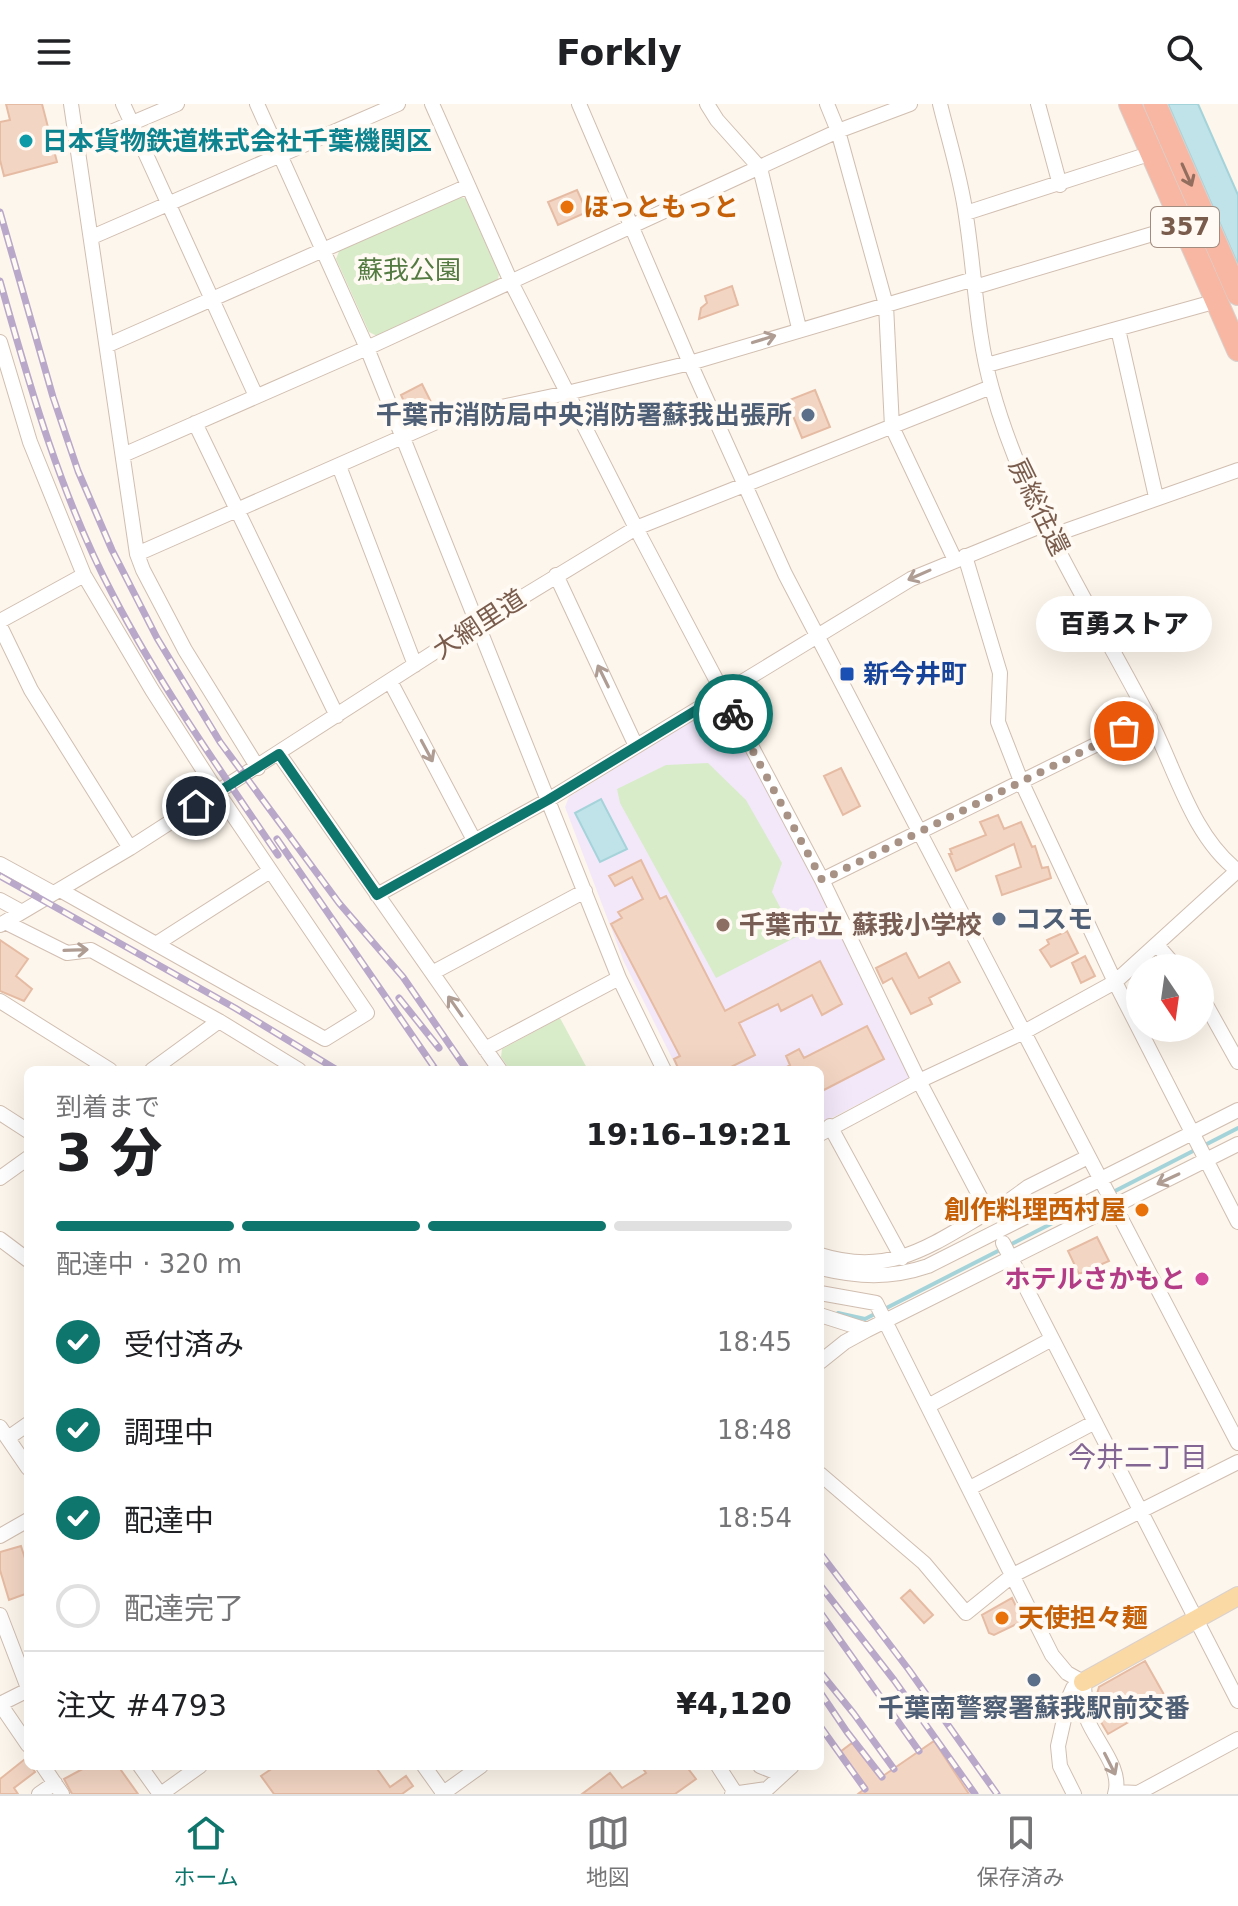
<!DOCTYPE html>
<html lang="ja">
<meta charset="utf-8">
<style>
body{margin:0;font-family:"DejaVu Sans","Noto Sans JP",sans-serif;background:#f6f6f6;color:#202124;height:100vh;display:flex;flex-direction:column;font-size:30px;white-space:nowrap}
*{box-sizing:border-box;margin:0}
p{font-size:26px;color:#757577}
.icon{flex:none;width:44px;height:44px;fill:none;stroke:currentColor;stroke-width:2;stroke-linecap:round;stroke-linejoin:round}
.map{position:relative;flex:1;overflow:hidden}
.panel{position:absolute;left:24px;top:962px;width:800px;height:704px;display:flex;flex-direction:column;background:#fff;border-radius:12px;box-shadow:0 8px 32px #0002}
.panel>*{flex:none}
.needle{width:52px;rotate:167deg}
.tools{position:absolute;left:1126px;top:850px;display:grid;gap:16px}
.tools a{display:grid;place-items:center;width:88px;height:88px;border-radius:50%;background:#fff;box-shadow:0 8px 32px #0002;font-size:40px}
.pin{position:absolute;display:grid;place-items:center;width:68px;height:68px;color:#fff;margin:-34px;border:4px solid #fff;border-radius:50%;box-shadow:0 2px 8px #0007}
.courier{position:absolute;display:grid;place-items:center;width:80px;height:80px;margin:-40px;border:6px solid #0f766e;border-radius:50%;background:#fff;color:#222;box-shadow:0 2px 10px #0007}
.bubble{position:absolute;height:56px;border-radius:28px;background:#fff;box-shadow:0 8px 32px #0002;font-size:26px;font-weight:800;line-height:56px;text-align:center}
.summary em{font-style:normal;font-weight:800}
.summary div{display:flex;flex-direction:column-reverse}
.summary{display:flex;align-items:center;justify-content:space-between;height:136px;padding:0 32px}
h1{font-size:52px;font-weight:800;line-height:60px}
.bar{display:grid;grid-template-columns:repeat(4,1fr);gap:12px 8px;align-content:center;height:96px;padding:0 32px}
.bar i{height:10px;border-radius:6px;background:#e0e0e0}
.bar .current{background:#0f766e}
.bar p{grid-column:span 4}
.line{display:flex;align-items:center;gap:20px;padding:0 32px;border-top:2px solid #e0e0e0}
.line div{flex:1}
ol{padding:0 32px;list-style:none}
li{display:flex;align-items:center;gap:24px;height:88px}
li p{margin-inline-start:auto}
li .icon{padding:8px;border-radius:50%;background:#0f766e;color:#fff;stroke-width:4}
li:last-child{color:#757577}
li i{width:44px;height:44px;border:4px solid #e0e0e0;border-radius:50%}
header{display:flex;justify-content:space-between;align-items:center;height:104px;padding:0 32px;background:#fff;font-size:36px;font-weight:800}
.tab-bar{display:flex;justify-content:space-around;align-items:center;height:112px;border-top:2px solid #e0e0e0;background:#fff;font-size:22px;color:#757577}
.tab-bar a{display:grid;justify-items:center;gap:4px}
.tab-bar .current{color:#0f766e}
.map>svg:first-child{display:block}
</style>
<header><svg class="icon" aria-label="menu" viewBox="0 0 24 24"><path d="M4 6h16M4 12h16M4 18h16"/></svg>Forkly<svg class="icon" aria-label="search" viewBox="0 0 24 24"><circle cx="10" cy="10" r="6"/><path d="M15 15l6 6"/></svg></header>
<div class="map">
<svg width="1238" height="1690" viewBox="0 0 1238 1690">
<rect width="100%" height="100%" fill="#fdf6ec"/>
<path fill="#f3e8fa" d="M716 602H724L911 966 909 974 820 1020V966H678L624 858 565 703 569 693Z"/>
<path fill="#d8ecc9" d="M459 92 466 95 499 170 498 176 377 232 369 228 336 155 340 145Z
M708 659 746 696 782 759 772 788 796 833 716 874 620 699 617 685 666 661Z
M560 914 588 966H510L501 953 502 945Z"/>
<path fill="#bfe3e8" stroke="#a5d3da" stroke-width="2" d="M1168 0H1198L1238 91V161Z
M601 695 627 745 600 758 575 709Z"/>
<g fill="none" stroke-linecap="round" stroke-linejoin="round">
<path stroke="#a5d3da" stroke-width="4" d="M1203 1042 1238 1024
M838 1209 865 1215 1195 1046"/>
</g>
<path fill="#f3d5c3" stroke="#e6bba3" stroke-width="2" d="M6 0H42L57 58 4 72 0 56V18L10 16Z
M577 86 587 108 558 121 548 98Z
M732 182 738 201 699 215 701 204 707 199 705 192Z
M422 280 432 300 410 311 401 291Z
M815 286 830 323 802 334 787 297Z
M841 664 860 702 843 711 824 672Z
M998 711 1004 725 1021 718 1032 743 1035 742 1042 764 1048 763 1051 774 1002 791 996 772 1021 763 1014 740 956 767 949 750H952L950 745 986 731 980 718Z
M641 756 660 795 666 792 725 907 820 857 842 900 822 911 812 891 781 907 778 900 739 919 755 951 725 966H679L674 955 680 952 611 820 622 814 618 808 643 795 632 773 615 782 609 772Z
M1067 827 1078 849 1051 863 1040 846 1049 840 1047 836Z
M0 836 28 855 16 872 32 885 24 897 0 887Z
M906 849 919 874 949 858 960 878 929 894 932 900 911 910 892 874 883 879 876 864Z
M1085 852 1095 872 1081 879 1072 859Z
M867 922 884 955 820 988V966H781L790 961 786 952 799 945 804 954Z
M1097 1133 1109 1157 1079 1170 1068 1147Z
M21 1442 28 1464V1489L9 1496 0 1466V1448Z
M910 1486 933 1511 924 1519 901 1494Z
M1012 1494 1023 1517 994 1531 989 1529 982 1511Z
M1145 1557 1167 1596 1108 1630 1095 1608V1597L1099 1583Z
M934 1637 969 1690H858L867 1683 840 1648 852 1639 880 1674Z
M25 1655 28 1662H31L35 1668 14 1684 18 1690H0V1675Z
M88 1662H118L138 1690H72L64 1675Z
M276 1662H375L390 1683 406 1672 413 1682 402 1690H274L261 1672Z
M641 1662H686L696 1675 675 1690H582L610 1669 622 1684 646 1669Z"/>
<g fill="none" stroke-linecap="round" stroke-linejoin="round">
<defs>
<path id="minor" d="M71 0 137 450 143 466 185 546 258 664
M123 0 256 292
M257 0 367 244 619 874 664 966
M432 0 511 178 636 424 822 776 919 977 988 1108C930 1142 890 1173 820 1151
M579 0 690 259 785 470 1238 1339
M707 0 717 16 760 64 799 224
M827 0 838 27 886 201 892 323 955 456
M940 0C949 37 961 74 966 112 975 169 976 229 992 285 1025 404 1092 504 1148 612 1175 663 1191 731 1238 767
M1038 0 1060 81
M78 42 177 0
M966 109 1152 49
M92 133 398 0
M975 183 1166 126 1183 119
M1118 225 1156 393
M0 238 30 338 84 471 152 586 218 689 367 909 325 935 60 786
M108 241 468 82
M987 261 1217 197
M195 319 337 612
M123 351 367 244 838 27 910 0
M339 362 415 561
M1051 432 1238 366
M137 450 441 316 567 289 690 259 974 175
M965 452 1000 569 998 618 1021 677 1115 878 1238 1118
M556 471 636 642
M0 517 84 471
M0 522 31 586 130 744
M390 577 474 736
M279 650 500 966
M0 760 53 789
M822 776 1150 614
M377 791 548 696 911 475 1043 421
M0 796 22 808
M5 818 67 849 91 846 219 917 299 966
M0 821 130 744 478 520 636 424 991 283
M156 840 270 767
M1157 841 1177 864
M432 869 585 787
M1200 890 1238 958
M0 897 110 966
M485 945 619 874
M152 966 219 917
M0 1009 28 1027
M830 1022 902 1154
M820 1030 919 977 1024 928 1115 878 1237 767
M0 1074 28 1054
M988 1108 995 1107 1028 1083 1088 1053
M0 1135 28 1156
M1003 1139 1238 1597
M820 1164C858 1173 890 1175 928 1162L1238 1006
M820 1189 876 1199 1052 1551 1067 1569 1083 1578
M820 1211 867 1226
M820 1258 845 1238 867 1226 1238 1040
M928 1302 1052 1235
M0 1323 28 1364
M8 1334 28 1320
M820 1370 924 1459 966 1509 1013 1471 1238 1358
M970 1384 1095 1318
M0 1432 28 1416
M0 1511 28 1584
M1083 1578C1087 1591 1082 1603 1087 1615 1096 1638 1123 1665 1115 1690
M0 1600 28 1641
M0 1600 28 1586
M43 1662 62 1690
M140 1662 160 1690
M424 1662 444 1690
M718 1662 736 1690
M760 1662 775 1668 787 1662
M1117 1688 1138 1689 1238 1635
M39 1690 55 1679
M161 1690 200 1662
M442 1690 481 1662
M732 1690 767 1685 792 1662
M1074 1690 1060 1662 1058 1642 1069 1593 1073 1584 1083 1578"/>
<path id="major" d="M1083 1578 1238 1492"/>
<path id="highway" d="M1130 0 1238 246
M1155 0 1238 190"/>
</defs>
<use href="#minor" stroke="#d1beb0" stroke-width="16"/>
<use href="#major" stroke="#dad1cd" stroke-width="20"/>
<use href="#highway" stroke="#dad1cd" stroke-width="24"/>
<use href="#minor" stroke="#fff" stroke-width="14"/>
<use href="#major" stroke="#fbd9a5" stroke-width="18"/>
<use href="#highway" stroke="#f7b7a3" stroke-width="22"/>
<defs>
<path id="rail" d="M0 108 53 293 78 367 112 446 157 534 220 638 339 799 403 873 467 966
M0 177C30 284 62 395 114 493 161 583 221 667 278 751
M277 735 436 966
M0 772 235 904 337 966
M399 894 439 944
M820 1449 909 1566 997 1690
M820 1481 894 1576 975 1690
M820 1508 919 1647
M820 1568 854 1610 894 1665
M820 1588 847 1628 882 1673
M820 1622 865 1685"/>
</defs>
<use href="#rail" stroke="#b9a8c9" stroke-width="7"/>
<use href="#rail" stroke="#fffaf3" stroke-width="4" stroke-dasharray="12" stroke-linecap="butt"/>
</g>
<defs><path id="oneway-shaft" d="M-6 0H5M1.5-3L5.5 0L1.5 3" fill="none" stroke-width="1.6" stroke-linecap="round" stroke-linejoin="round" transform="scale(2)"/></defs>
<use stroke="#936e5e" href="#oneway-shaft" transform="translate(1187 71) rotate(66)"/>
<g stroke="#af9d94">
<use href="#oneway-shaft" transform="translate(764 235) rotate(-17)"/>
<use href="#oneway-shaft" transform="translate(919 471) rotate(156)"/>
<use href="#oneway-shaft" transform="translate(603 572) rotate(-116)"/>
<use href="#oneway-shaft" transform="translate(427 647) rotate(62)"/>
<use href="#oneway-shaft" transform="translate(76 846) rotate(-2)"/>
<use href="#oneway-shaft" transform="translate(455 902) rotate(-125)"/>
<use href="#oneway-shaft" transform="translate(1168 1075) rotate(155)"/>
<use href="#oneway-shaft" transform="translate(1110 1660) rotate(63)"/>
</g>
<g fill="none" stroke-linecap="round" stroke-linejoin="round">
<path stroke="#a89285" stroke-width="8" stroke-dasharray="0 14.4" d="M733 610 822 776 1124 627"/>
<path stroke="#0f766e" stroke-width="10" d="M196 702 279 650 377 791 548 696 723 590 733 610"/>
</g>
<circle fill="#0f9aa8" stroke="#fffaf3" stroke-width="3" cx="26" cy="37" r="8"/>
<g fill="#e8710a" stroke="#fffaf3" stroke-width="3">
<circle cx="567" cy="103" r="8"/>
<circle cx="1142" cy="1106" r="8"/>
<circle cx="1002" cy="1514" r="8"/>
</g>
<g fill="#5c6f8a" stroke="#fffaf3" stroke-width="3">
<circle cx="808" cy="311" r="8"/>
<circle cx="999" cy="815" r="8"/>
<circle cx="1034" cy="1576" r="8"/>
</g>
<rect fill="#1a4fb4" stroke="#fffaf3" stroke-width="3" x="839" y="562" width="16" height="16" rx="4"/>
<circle fill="#8d6e63" stroke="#fffaf3" stroke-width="3" cx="723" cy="821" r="8"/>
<circle fill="#d1479c" stroke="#fffaf3" stroke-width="3" cx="1202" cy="1175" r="8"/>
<g text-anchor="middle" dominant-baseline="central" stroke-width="8" stroke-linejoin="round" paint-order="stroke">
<rect fill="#fffaf3" stroke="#a28b7f" stroke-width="2" x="1151" y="103" width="68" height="40" rx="6"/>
<g font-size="24" font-weight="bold" fill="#7a5c4d">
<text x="1185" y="123">357</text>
</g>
<g font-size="26" font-weight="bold" fill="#0d838f" stroke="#fffaf3" text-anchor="start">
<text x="42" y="37">日本貨物鉄道株式会社千葉機関区</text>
</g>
<g font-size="26" font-weight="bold" fill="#c56008" stroke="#fffaf3" text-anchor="start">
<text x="583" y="103">ほっともっと</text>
<text x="1126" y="1106" text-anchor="end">創作料理西村屋</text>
<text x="1018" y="1514">天使担々麺</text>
</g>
<g font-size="26" fill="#537a41" stroke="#fffaf3">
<text x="409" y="166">蘇我公園</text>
</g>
<g font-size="26" font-weight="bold" fill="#4e5e75" stroke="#fffaf3" text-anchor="end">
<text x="792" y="311">千葉市消防局中央消防署蘇我出張所</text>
<text x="1015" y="815" text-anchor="start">コスモ</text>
<text x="1034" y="1604" text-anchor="middle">千葉南警察署蘇我駅前交番</text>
</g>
<g font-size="26" fill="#7a5c4d" stroke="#fffaf3">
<text transform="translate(1039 403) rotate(64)">房総往還</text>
<text transform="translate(479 520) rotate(-33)">大網里道</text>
</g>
<g font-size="26" font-weight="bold" fill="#164399" stroke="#fffaf3" text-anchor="start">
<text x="863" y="570">新今井町</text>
</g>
<g font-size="26" font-weight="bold" fill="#785e54" stroke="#fffaf3" text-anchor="start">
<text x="739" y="821">千葉市立 蘇我小学校</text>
</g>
<g font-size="26" font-weight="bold" fill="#b23c85" stroke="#fffaf3" text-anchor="end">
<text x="1186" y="1175">ホテルさかもと</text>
</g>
<g font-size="28" fill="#846695" stroke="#fffaf3">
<text x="1138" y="1353">今井二丁目</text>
</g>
</g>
</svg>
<div class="tools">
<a><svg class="needle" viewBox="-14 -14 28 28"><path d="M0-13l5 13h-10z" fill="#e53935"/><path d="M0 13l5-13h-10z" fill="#757577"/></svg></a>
</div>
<div class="pin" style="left:1124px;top:627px;background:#ea580c"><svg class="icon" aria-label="bag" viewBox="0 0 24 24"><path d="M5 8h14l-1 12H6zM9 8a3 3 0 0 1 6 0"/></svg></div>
<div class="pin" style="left:196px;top:702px;background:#1f2937"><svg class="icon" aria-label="home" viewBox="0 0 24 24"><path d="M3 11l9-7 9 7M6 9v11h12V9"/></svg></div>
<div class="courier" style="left:733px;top:610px"><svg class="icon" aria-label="bike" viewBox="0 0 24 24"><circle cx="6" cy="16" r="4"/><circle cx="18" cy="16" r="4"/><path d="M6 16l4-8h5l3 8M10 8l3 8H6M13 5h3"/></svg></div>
<div class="bubble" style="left:1036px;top:492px;width:176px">百勇ストア</div>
<section class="panel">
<div class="summary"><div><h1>3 分</h1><p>到着まで</p></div><em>19:16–19:21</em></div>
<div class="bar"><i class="current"></i><i class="current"></i><i class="current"></i><i></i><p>配達中 · 320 m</p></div>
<ol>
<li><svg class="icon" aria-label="check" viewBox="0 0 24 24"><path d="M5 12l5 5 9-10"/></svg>受付済み<p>18:45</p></li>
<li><svg class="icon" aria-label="check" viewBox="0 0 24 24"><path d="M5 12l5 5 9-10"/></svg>調理中<p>18:48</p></li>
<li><svg class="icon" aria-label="check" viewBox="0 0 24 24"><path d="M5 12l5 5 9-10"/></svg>配達中<p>18:54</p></li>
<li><i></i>配達完了</li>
</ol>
<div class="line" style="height:104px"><div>注文 #4793</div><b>¥4,120</b></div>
</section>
</div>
<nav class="tab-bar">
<a class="current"><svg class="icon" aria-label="home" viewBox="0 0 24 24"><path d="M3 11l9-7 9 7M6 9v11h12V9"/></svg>ホーム</a>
<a><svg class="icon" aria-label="map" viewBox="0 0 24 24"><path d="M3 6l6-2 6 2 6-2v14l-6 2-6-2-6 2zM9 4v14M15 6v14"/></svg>地図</a>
<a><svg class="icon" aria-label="saved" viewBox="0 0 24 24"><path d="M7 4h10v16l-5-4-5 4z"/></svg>保存済み</a>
</nav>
